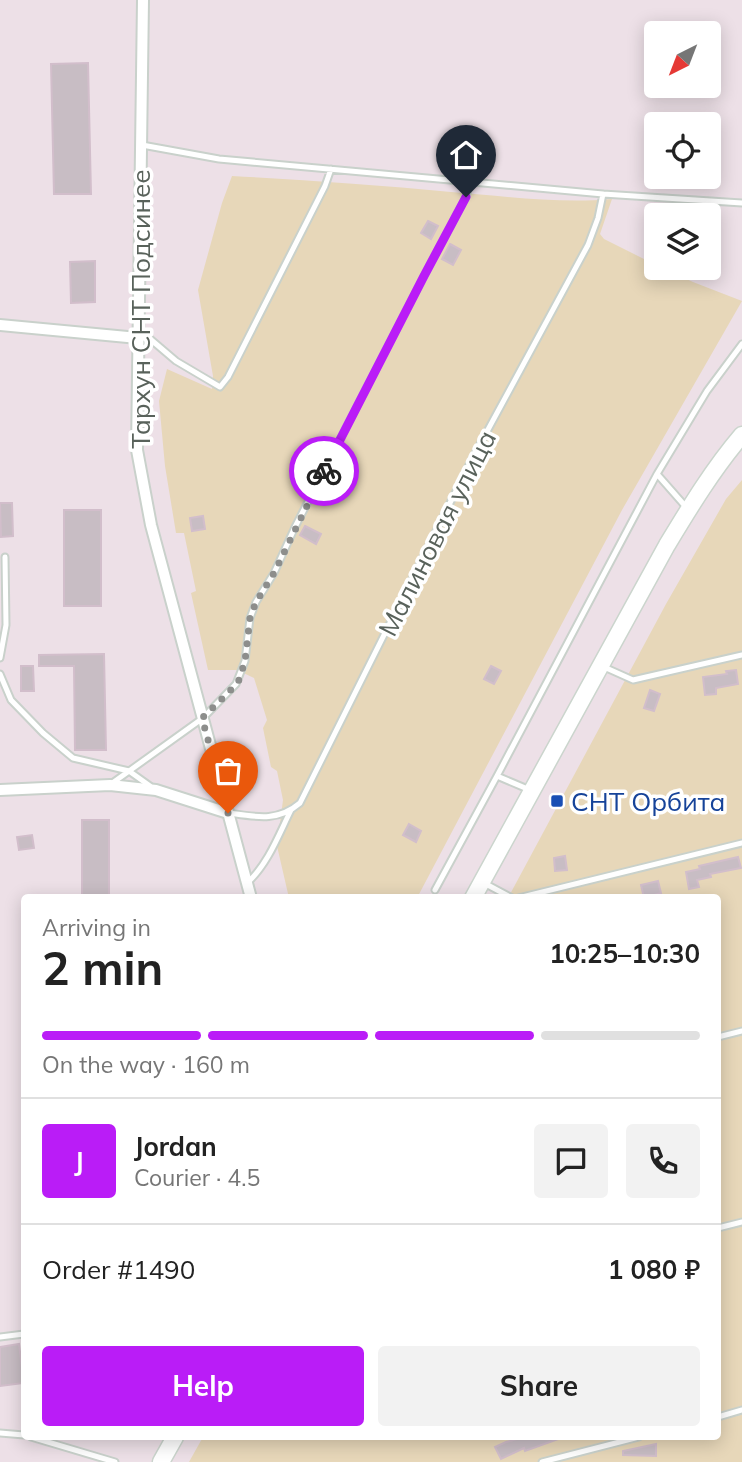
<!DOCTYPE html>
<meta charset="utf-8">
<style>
body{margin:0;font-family:Mulish,sans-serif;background:#f2f2f2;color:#222;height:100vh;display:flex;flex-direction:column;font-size:26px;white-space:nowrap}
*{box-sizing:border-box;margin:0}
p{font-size:23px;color:#767676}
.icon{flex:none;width:38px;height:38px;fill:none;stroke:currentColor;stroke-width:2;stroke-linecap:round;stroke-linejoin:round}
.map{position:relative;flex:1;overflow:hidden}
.panel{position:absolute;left:21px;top:894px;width:700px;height:546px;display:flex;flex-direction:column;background:#fff;border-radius:7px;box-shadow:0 4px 18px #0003}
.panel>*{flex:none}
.needle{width:46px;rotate:222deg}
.fabs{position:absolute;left:644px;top:21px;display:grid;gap:14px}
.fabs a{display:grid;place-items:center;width:77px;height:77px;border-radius:7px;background:#fff;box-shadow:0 4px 18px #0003;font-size:35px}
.pin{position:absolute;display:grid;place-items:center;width:60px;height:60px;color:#fff;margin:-72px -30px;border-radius:50% 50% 50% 0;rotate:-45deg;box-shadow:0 0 7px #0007}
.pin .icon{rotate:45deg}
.courier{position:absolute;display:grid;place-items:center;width:70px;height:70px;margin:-35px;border:5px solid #ba1cf7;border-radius:50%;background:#fff;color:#222;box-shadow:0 2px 9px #0007}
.head em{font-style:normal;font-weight:700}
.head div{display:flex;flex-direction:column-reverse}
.head{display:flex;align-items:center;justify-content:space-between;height:119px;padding:0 21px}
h1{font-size:46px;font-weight:700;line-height:52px}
.bar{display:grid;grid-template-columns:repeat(4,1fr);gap:10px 7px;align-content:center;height:84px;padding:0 21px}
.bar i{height:9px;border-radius:5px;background:#e0e0e0}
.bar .active{background:#ba1cf7}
.bar p{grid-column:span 4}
.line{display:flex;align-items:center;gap:18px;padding:0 21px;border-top:2px solid #e0e0e0}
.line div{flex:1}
.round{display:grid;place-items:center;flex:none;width:74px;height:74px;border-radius:7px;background:#f2f2f2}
.button{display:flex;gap:14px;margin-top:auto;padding:14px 21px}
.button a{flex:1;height:80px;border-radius:7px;background:#ba1cf7;color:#fff;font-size:28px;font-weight:700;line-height:80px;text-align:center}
.button a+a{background:#f2f2f2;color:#222}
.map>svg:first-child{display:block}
</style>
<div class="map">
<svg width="742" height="1462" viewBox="0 0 742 1462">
<rect width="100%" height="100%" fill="#ede0e7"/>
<path fill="#e7d7b9" d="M232 176C305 180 378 185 451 192 504 196 560 204 612 199L600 234 604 239 656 265V268H662L693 282 742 301 622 510 417 898H289L277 846 283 800 277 771 271 767 263 728 267 720 254 678 237 670H208L191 593 196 591 184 533H176L165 466 159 401 167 369 212 389 213 376 198 290 222 203Z
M742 480V1462H189L203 1437H718V898H508L666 604 726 499Z"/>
<path fill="#c8bdc4" stroke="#d2becb" stroke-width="2" d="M88 63 91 194H54L51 64Z
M428 221 438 226 431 239 421 233Z
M450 244 461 250 453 265 442 259Z
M95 261V302L71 303 70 262Z
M342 458 354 464 348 475 336 468Z
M0 503H12L13 536 1 537Z
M64 510H101V606H64Z
M203 516 205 529 192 531 190 518Z
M305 526 321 534 316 544 300 535Z
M104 654 106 750H75L74 666H39V655Z
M21 666H33L34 691H21Z
M491 666 501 671 494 684 484 679Z
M736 670 738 684 716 688V694L705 695 703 677 727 674 726 671Z
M650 690 660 694 654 711 644 708Z
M82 820H109V898H82Z
M409 824 421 831 416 842 403 835Z
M32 835 34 848 19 850 17 837Z
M565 856 567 870 555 871 554 858Z
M738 857 741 868 710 874 711 877 697 880 699 887 689 889 686 872 700 869 699 866Z
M658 881 661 893 644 898 641 885Z
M19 1344 24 1383 0 1386V1347Z
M520 1437H561V1438L525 1451 524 1448 501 1459 495 1447 506 1442 521 1438Z
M656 1444V1456L623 1455V1451Z"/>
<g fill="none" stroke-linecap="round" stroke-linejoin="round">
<defs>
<path id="lane" d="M142 145 219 159 603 194 742 203
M140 338H149L176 361 220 387 228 377 325 186 331 169
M686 507 657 474 707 391 742 344
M0 658 6 625 5 557
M604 667 633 680 742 655
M0 674 11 700 43 733 73 758 129 771 150 786
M497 776 530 790
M111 784 203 718 236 684 245 661 250 618 256 602 274 573 295 527 424 276 466 197 470 182
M229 813C256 817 278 822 300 803L471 461 588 245 598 218 603 194
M248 882C268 864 279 834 291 810
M484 883 512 898
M435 890 497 776 657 474
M518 898 742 843
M718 1037 742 1031
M718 1228 742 1222
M0 1337 24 1334
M718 1417 742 1410
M0 1433 24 1435
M31 1437 115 1462
M542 1462 639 1437"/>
<path id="street" d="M143 0 137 450 151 525 251 898
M0 325 138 338
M0 790 110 785 156 790 228 813"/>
<path id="secondary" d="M473 898 667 545C690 507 713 469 742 435
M161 1462 175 1437"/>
</defs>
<use href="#lane" stroke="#c9d1cb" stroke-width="9"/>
<use href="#street" stroke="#c9d1cb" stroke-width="14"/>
<use href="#secondary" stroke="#cbd5cd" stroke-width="19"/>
<use href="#lane" stroke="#fff" stroke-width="5"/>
<use href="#street" stroke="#fff" stroke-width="10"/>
<use href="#secondary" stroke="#fff" stroke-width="16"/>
</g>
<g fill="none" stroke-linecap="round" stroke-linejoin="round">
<path stroke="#8d8e8c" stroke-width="7" stroke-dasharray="0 12.6" d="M228 813 202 718 229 692 239 680 245 661 250 618 256 602 274 573 324 471"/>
<path stroke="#ba1cf7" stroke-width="9" d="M324 471 424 276 466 197"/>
</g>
<rect fill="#1a4fb4" stroke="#fff" stroke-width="2.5" x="550" y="794" width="14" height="14" rx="3.5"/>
<g text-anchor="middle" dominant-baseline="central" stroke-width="7" stroke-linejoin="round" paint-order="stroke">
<g font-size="26" fill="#59625b" stroke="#fff">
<text transform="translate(140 309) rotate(-90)">Тархун СНТ Подсинее</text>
<text transform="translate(437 533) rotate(-63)">Малиновая улица</text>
</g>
<g font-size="26" fill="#164399" stroke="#fff" text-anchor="start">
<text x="571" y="801">СНТ Орбита</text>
</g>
</g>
</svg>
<div class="fabs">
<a><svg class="needle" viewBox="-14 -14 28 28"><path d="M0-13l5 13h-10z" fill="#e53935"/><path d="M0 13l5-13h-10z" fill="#767676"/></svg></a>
<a><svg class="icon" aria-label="locate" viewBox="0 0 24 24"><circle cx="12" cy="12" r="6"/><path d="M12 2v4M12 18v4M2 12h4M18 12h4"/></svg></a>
<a><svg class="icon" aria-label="layers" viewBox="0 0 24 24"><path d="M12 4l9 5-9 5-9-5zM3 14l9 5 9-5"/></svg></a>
</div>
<div class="pin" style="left:228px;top:813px;background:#ea580c"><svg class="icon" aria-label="bag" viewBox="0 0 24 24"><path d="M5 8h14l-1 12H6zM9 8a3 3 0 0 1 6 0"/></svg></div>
<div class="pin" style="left:466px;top:197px;background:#1f2937"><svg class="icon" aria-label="home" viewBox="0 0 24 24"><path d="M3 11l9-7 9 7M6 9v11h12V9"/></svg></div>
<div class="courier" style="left:324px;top:471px"><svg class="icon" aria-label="bike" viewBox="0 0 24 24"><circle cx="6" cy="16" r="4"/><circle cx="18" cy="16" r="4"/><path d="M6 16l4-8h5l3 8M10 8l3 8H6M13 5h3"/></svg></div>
<section class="panel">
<div class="head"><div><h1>2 min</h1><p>Arriving in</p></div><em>10:25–10:30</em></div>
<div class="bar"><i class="active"></i><i class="active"></i><i class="active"></i><i></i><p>On the way · 160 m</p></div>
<div class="line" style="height:126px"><b class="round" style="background:#ba1cf7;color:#fff">J</b><div><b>Jordan</b><p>Courier · 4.5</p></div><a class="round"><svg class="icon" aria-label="chat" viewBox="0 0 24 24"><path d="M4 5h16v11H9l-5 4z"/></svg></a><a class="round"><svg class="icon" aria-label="phone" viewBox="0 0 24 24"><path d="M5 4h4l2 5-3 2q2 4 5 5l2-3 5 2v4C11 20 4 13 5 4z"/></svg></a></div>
<div class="line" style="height:91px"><div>Order #1490</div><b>1 080 ₽</b></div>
<div class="button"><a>Help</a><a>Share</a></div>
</section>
</div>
